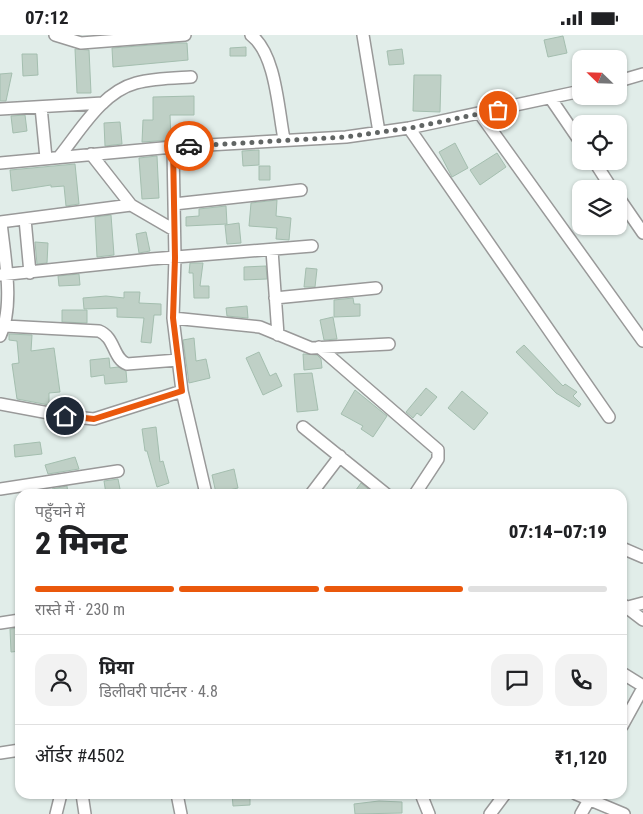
<!DOCTYPE html>
<html lang="hi">
<meta charset="utf-8">
<style>
body{margin:0;font-family:"Roboto Condensed","Noto Sans Devanagari",sans-serif;background:#f2f2f2;color:#202124;height:100vh;display:flex;flex-direction:column;font-size:19px;white-space:nowrap}
*{box-sizing:border-box;margin:0}
p{font-size:16px;color:#757577}
.icon{flex:none;width:28px;height:28px;fill:none;stroke:currentColor;stroke-width:2;stroke-linecap:round;stroke-linejoin:round}
.map{position:relative;flex:1;overflow:hidden}
.details{position:absolute;left:15px;top:454px;width:612px;height:310px;display:flex;flex-direction:column;background:#fff;border-radius:15px;box-shadow:0 1px 4px #0004}
.details>*{flex:none}
.needle{width:32px;rotate:293deg}
.tools{position:absolute;left:572px;top:15px;display:grid;gap:10px}
.tools a{display:grid;place-items:center;width:55px;height:55px;border-radius:10px;background:#fff;box-shadow:0 1px 4px #0004;font-size:25px}
.pin{position:absolute;display:grid;place-items:center;width:42px;height:42px;color:#fff;margin:-21px;border:2px solid #fff;border-radius:50%;box-shadow:0 1px 5px #0007}
.courier{position:absolute;display:grid;place-items:center;width:50px;height:50px;margin:-25px;border:4px solid #ea580c;border-radius:50%;background:#fff;color:#222;box-shadow:0 1px 6px #0007}
.head em{font-style:normal;font-weight:800}
.head div{display:flex;flex-direction:column-reverse}
.head{display:flex;align-items:center;justify-content:space-between;height:85px;padding:0 20px}
h1{font-size:32px;font-weight:800;line-height:38px}
.bar{display:grid;grid-template-columns:repeat(4,1fr);gap:8px 5px;align-content:center;height:60px;padding:0 20px}
.bar i{height:6px;border-radius:4px;background:#e0e0e0}
.bar .current{background:#ea580c}
.bar p{grid-column:span 4}
.line{display:flex;align-items:center;gap:12px;padding:0 20px;border-top:1px solid #e0e0e0}
.line div{flex:1}
.round{display:grid;place-items:center;flex:none;width:52px;height:52px;border-radius:15px;background:#f2f2f2}
.status{display:flex;justify-content:space-between;align-items:center;height:35px;padding:0 25px;background:#fff;direction:ltr}
.status svg{height:14px;fill:currentColor}
.map>svg:first-child{display:block}
</style>
<div class="status"><b>07:12</b><svg viewBox="0 0 49 12"><path d="M0 12V9h3v3zM5 12V6h3v6zM10 12V3h3v9zM15 12V0h3v12zM26 1h20v11H26zM47 4h2v5h-2z"/></svg></div>
<div class="map">
<svg width="643" height="779" viewBox="0 0 643 779">
<rect width="100%" height="100%" fill="#e1ede9"/>
<path fill="#bfd0c6" stroke="#a4beaf" d="M563 1 567 18 548 22 544 5Z
M178 8H187L188 25 113 32 112 13Z
M246 12V21H230V13Z
M75 14 89 15 91 58H77Z
M402 14 404 29 389 30 387 16Z
M22 19H37L38 40 23 41Z
M12 38 6 66H0V39Z
M414 40H441L440 77 413 76Z
M194 61V80H170L171 105 142 107 143 85H153V62Z
M25 80 27 96 13 98 11 81Z
M120 87 122 109 105 111 104 88Z
M455 108 468 133 452 142 439 117Z
M259 115V130L243 131 242 116Z
M497 118 506 132 480 150 470 135Z
M157 121 159 163 142 164 139 123Z
M75 129 79 169 66 171 64 151 51 152V150L12 156 10 135Z
M259 131H270V145H259Z
M277 165 276 181 291 183 289 205 276 204 277 193 249 191 251 168Z
M226 171 227 189 186 191V182L199 181V174Z
M111 180 114 220 97 222 95 182Z
M239 188 241 208 227 209 225 190Z
M146 197 150 216 139 218 136 199Z
M35 207 48 208 47 228 37 229Z
M190 228H203L200 251H209V263H194L193 238H189Z
M266 231 267 244 244 245V232Z
M306 233 317 234 315 252H304Z
M79 239 80 250 59 251 58 241Z
M124 257H140L139 268 161 269V280H154L151 308 141 307 144 283 117 282V273L84 274 83 263 106 261 124 263Z
M353 263 354 269H360V281L334 282V265Z
M247 271 248 283 227 281 226 273Z
M62 275H87V288L62 287Z
M333 282 337 304 324 305 320 285Z
M9 299 32 300 31 316 54 313 60 357 49 358V370L17 364 12 329 19 328 17 306 9 305Z
M194 303 196 326 206 324 210 343 189 348 183 305Z
M524 310 563 351 565 349 577 357 573 361 581 369 579 372 556 358 516 317Z
M259 317 270 341 276 338 282 351 263 360 246 323Z
M303 319 317 320 321 324 322 333 304 335Z
M109 323 110 333 118 332 126 336 127 347 105 349 104 340 91 342 90 325Z
M312 338 318 375 297 377 294 339Z
M426 353 437 362 421 381 417 378 413 383 406 377Z
M355 355 387 381 373 402 361 394 363 391 341 379Z
M462 356 488 378 474 395 448 373Z
M156 392 160 427 163 426 169 448 157 452 147 416H145L142 394Z
M40 407 42 419 15 422 14 410Z
M75 422 79 434 48 439 45 430Z
M234 434 238 453 216 458 212 440Z
M118 444 121 459H106L104 446Z
M361 448 374 459H353Z
M67 451 68 459H54L52 454Z
M20 593V616L11 617 10 594Z
M232 759H250V770L233 771Z
M379 766 402 767V778L355 779 354 769Z"/>
<g fill="none" stroke-linecap="round" stroke-linejoin="round">
<defs>
<path id="minor" d="M55 0 81 8 185 0
M251 0C276 19 278 74 284 104
M363 0 379 97
M619 46 643 39
M551 64 581 108
M41 72 46 123
M0 74 103 68
M480 79 643 306
M409 93 609 382
M173 112 175 223 173 283 182 356 206 459
M91 119 131 170 174 195
M59 122C80 96 102 57 136 48 154 43 173 43 191 42
M594 126 612 154
M0 128 173 112 346 102 409 93 581 56
M619 163 643 198
M174 169 301 155
M25 184 30 238
M0 187 131 170
M272 215 278 300
M0 240 151 224 312 211
M275 263 376 253
M173 283 260 292 311 313 389 309
M5 291 99 296C115 302 113 324 127 329L178 325
M0 301C15 271 4 219 1 187
M319 312 438 415V424L415 459
M0 369 65 381 94 384 182 356
M303 392 386 459
M0 454 118 436
M311 459 340 421
M622 513 643 522
M622 569 643 585
M628 572 643 568
M0 588 20 585
M622 638 643 651
M622 691 643 653
M0 718 20 715
M82 759 85 779
M177 759 181 779
M421 759 429 779
M576 759 624 779
M56 779 61 759
M490 779 505 759
M581 779 589 765"/>
</defs>
<use href="#minor" stroke="#999" stroke-width="14"/>
<use href="#minor" stroke="#fff" stroke-width="11"/>
</g>
<g fill="none" stroke-linecap="round" stroke-linejoin="round">
<path stroke="#616564" stroke-width="5" stroke-dasharray="0 9" d="M189 111 346 102 410 93 498 75"/>
<path stroke="#ea580c" stroke-width="6" d="M65 381 94 384 182 356 173 283 175 223 173 112 189 111"/>
</g>
</svg>
<div class="tools">
<a><svg class="needle" viewBox="-14 -14 28 28"><path d="M0-13l5 13h-10z" fill="#e53935"/><path d="M0 13l5-13h-10z" fill="#757577"/></svg></a>
<a><svg class="icon" aria-label="locate" viewBox="0 0 24 24"><circle cx="12" cy="12" r="6"/><path d="M12 2v4M12 18v4M2 12h4M18 12h4"/></svg></a>
<a><svg class="icon" aria-label="layers" viewBox="0 0 24 24"><path d="M12 4l9 5-9 5-9-5zM3 14l9 5 9-5"/></svg></a>
</div>
<div class="pin" style="left:498px;top:75px;background:#ea580c"><svg class="icon" aria-label="bag" viewBox="0 0 24 24"><path d="M5 8h14l-1 12H6zM9 8a3 3 0 0 1 6 0"/></svg></div>
<div class="pin" style="left:65px;top:381px;background:#1f2937"><svg class="icon" aria-label="home" viewBox="0 0 24 24"><path d="M3 11l9-7 9 7M6 9v11h12V9"/></svg></div>
<div class="courier" style="left:189px;top:111px"><svg class="icon" aria-label="car" viewBox="0 0 24 24"><path d="M5 17H2v-5l4-1 3-4h7l3 4 3 1v5h-3M9 17h6M6 11h13"/><circle cx="7" cy="17" r="2"/><circle cx="17" cy="17" r="2"/></svg></div>
<section class="details">
<div class="head"><div><h1>2 मिनट</h1><p>पहुँचने में</p></div><em>07:14–07:19</em></div>
<div class="bar"><i class="current"></i><i class="current"></i><i class="current"></i><i></i><p>रास्ते में · 230 m</p></div>
<div class="line" style="height:90px"><a class="round"><svg class="icon" aria-label="person" viewBox="0 0 24 24"><circle cx="12" cy="8" r="4"/><path d="M4 21q1-7 8-7t8 7"/></svg></a><div><b>प्रिया</b><p>डिलीवरी पार्टनर · 4.8</p></div><a class="round"><svg class="icon" aria-label="chat" viewBox="0 0 24 24"><path d="M4 5h16v11H9l-5 4z"/></svg></a><a class="round"><svg class="icon" aria-label="phone" viewBox="0 0 24 24"><path d="M5 4h4l2 5-3 2q2 4 5 5l2-3 5 2v4C11 20 4 13 5 4z"/></svg></a></div>
<div class="line" style="height:65px"><div>ऑर्डर #4502</div><b>₹1,120</b></div>
</section>
</div>
